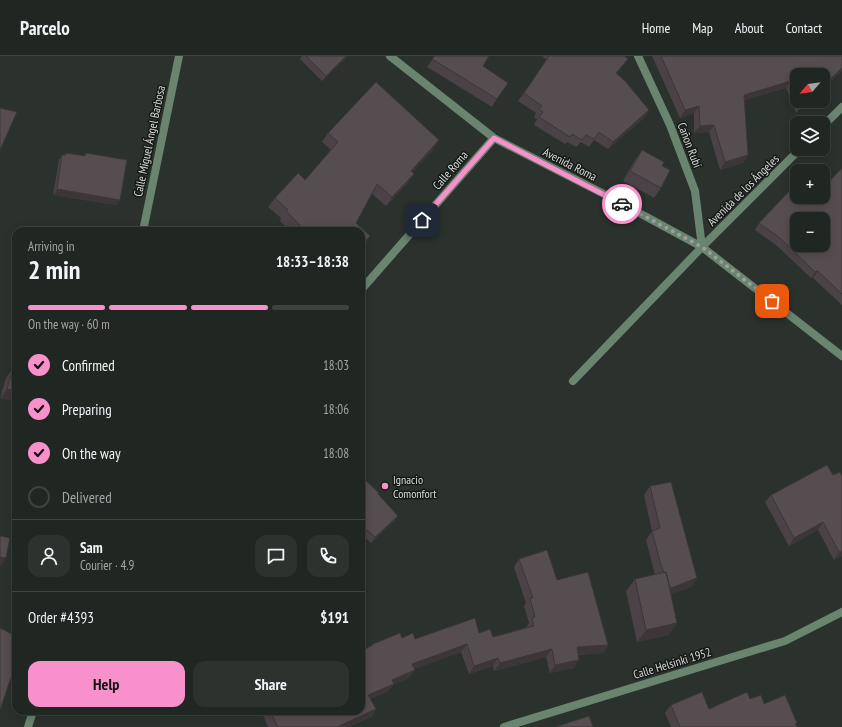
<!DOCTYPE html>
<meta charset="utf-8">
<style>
body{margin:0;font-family:"PT Sans Narrow",sans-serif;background:#2d322f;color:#f1f3f6;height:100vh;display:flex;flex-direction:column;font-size:15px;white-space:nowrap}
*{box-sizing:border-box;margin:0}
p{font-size:13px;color:#a2a5a5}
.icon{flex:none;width:22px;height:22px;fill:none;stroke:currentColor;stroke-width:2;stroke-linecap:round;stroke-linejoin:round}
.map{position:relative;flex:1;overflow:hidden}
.panel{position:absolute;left:12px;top:171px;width:353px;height:488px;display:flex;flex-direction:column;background:#202622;border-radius:12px;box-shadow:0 2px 10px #0003,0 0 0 1px #3d4340}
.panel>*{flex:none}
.needle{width:26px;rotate:242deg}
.controls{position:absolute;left:790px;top:12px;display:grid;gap:8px}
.controls a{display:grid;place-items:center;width:40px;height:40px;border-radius:8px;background:#202622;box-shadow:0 2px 10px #0003,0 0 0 1px #3d4340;font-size:20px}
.pin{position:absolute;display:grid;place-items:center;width:34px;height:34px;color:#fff;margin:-17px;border-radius:8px;box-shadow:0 2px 6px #0006}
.courier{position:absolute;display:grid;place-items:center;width:40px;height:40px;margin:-20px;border:3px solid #f890cc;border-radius:50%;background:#fff;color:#222;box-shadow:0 1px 5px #0007}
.head em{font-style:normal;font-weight:700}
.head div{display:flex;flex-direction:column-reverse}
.head{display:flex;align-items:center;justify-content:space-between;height:68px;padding:0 16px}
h1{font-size:26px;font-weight:700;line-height:30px}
.bar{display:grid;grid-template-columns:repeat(4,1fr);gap:6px 4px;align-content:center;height:48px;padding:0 16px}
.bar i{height:5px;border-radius:3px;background:#3d4340}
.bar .current{background:#f890cc}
.bar p{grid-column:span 4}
.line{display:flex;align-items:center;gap:10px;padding:0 16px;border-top:1px solid #3d4340}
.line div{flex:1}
.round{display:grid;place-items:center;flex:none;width:42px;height:42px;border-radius:12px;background:#2d322f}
ol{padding:0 16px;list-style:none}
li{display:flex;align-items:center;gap:12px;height:44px}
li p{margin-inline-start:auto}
li .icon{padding:4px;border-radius:50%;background:#f890cc;color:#111;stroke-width:4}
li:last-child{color:#a2a5a5}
li i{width:22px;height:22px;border:2px solid #3d4340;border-radius:50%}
.action{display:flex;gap:8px;margin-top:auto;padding:8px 16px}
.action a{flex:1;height:46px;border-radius:12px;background:#f890cc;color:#111;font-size:16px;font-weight:700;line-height:46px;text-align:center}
.action a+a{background:#2d322f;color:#f1f3f6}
header{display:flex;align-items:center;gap:24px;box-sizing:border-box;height:56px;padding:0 20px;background:#202622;border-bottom:1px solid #3d4340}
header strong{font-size:19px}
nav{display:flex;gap:22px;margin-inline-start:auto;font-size:14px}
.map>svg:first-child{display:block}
</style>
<header>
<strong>Parcelo</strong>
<nav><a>Home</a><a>Map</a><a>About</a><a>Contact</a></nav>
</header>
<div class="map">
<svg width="842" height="671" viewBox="0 0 842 671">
<rect width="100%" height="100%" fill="#2b322d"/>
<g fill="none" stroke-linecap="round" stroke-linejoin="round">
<path stroke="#69846f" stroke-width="8" d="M573 325 702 191"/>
<path stroke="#69846f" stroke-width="8" d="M390 0 494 82 608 140 702 191 800 93
M823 70 842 51
M143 175 179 0
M361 234 494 82
M28 671 33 655
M504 671 785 585 842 556"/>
<path stroke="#69846f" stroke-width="8" d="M638 0 670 69 695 135 702 191 842 300"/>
</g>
<path fill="#4a4246" d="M302 0H347L345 3 322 25 300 3Z
M433 0H489L483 10 497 43 492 51 427 11 434 1Z
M542 0H624L628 3 617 17 649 54 644 62 608 93 594 84 589 91 581 86 576 91 567 86 565 88 534 69 537 63 534 61 536 57 518 45 547 4Z
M652 0H842V15L823 32V19H797V45H809L796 57 786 32 744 44 748 99 743 107 720 114 709 76 694 77V57L680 62Z
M328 77 433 94 412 116 408 127 386 150 372 138 356 167 370 180 364 189 361 175H290L280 165 281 162 268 151 275 142 305 124 331 94 322 86Z
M642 94 662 110 661 132 654 142 623 125 635 104Z
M66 97 84 100 86 97 120 144 116 149 53 139 59 104 62 99H64Z
M842 112V249L813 222H811L776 189 755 174 759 167 811 145Z
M13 312 16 346 0 342 6 322Z
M827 409 842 500 834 504 818 474 789 490 765 446 771 439Z
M361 420 398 460 394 465 371 487 361 478Z
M650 430 691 531 671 538 669 579 637 586 626 535 635 523 655 519 646 484 652 475 644 439Z
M519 503 557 524 608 589 603 597 578 599 574 612 550 617 546 601 494 615 493 610 469 618 461 596 414 613 409 622 393 629 388 635 370 643 376 653 371 661 349 671H268L263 659 266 655H361L371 590 373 588 402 582 415 583 479 577 493 581 527 571V570L529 567 524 550 526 547 514 511Z
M750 643 764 648 796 669 797 671H671L665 657 671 649 709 653Z"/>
<path fill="#3c3639" d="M346 0H347L345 3 322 25 326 20Z
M842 12V15L823 32V30Z
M791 25 786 32 738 46 744 39Z
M806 45H809L796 57 801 50Z
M699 50 694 57 680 62 685 54Z
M649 54 644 62 608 93 613 86Z
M714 69 709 76 694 77 700 70Z
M439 84 433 94 404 124 411 115Z
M748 99 743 107 720 114 725 106Z
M414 118 408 127 386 150 392 141Z
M57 133 120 144 116 149 53 139Z
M370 180 364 189 361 193V190Z
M818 215 813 222H811L815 216Z
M7 333 16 335V346L0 342Z
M398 460 394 465 371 487 375 481Z
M823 466 818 474 789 490 794 482Z
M842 495V500L834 504 839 496Z
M0 501 6 502 0 511Z
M697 522 691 531 665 541 671 532Z
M677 567 669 579 637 586 646 574Z
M467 588 461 596 407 616 412 608Z
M608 589 603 597 571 599 577 591Z
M552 593 546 601 494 615 500 607Z
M498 602 493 610 469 618 474 610Z
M579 604 574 612 550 617 555 609Z
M415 614 409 622 393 629 388 635 362 647 368 639 392 624Z
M376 653 371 661 349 671H337Z"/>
<path fill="#564d51" stroke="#3c3639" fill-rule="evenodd" d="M306 0H346L326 20Z
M435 0H489L483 10 508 27 497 43 432 3Z
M549 0H624L628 3 616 17 625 25 649 54 613 86 599 76 594 83 586 79 582 84 572 78 570 81 539 61 543 56 539 53 542 50 524 37Z
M661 0H842V12L823 30V19H797V39L791 25 744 39 748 99 725 106 714 69 700 70 699 50 685 54Z
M376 26 439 84 411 115 414 118 392 141 377 128 356 167 370 180 361 190V175H294L300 169 286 155 288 154 275 142 298 117 305 124 338 86 328 77Z
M799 45H806L801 50Z
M0 52 17 56 0 94Z
M642 94 664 106 662 110 670 114 661 132 630 115Z
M66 97 85 100 86 97 127 104 120 144 57 133 62 99H66Z
M842 112V238L818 215 815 216 780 182 759 167 794 130 797 133V141H806L811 145 815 141H823V132ZM797 163H823V189H797Z
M13 312 16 313V335L7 333Z
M827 409 833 419 840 416 842 420V495L839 496 823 466 794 482 771 439Z
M361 420 379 437 378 438 398 460 375 481 361 469Z
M671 426 697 522 671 532 669 528 666 516 664 517 661 509 652 475 660 472 650 430Z
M0 480 10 482 6 502 0 501Z
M547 494 557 524 588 516 608 589 577 591 579 604 555 609 552 593 500 607 498 602 474 610 467 588 412 608 415 614 392 624 394 628 368 639 376 653 337 671H278L270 655H361V595L373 589V588L400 577 402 582 413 577 415 583 475 562 479 577 490 573 493 581 534 570 532 562 535 561 530 542H533L519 503Z
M666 516 677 567 646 574 635 523Z
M0 572 16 580V607L0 654Z
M702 636 709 653 747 636 750 643 761 639 764 648 785 639 797 667 795 668 797 671H680L671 649Z
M589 660 593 671H555Z"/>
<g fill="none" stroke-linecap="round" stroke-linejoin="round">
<path stroke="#9ba09c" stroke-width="4" stroke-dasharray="0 7.2" d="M622 148 702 191 772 245"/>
<path stroke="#f890cc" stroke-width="5" d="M422 164 494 82 622 148"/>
</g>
<circle fill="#f890cc" stroke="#161917" stroke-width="1.5" cx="385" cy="430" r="4"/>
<g text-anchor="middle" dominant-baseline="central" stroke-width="3" stroke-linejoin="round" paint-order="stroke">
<g font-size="12" fill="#d7dcd8" stroke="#161917">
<text transform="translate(149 85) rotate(-78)">Calle Miguel Ángel Barbosa</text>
<text transform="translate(690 89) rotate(69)">Cañon Rubí</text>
<text transform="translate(570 108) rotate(27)">Avenida Roma</text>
<text transform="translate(450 114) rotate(-49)">Calle Roma</text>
<text transform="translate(743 134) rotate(-45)">Avenida de los Ángeles</text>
<text transform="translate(672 607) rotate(-17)">Calle Helsinki 1952</text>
</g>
<g font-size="12" fill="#d7dcd8" stroke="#161917" text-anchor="start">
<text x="393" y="423">Ignacio<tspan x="393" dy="14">Comonfort</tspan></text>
</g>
</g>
</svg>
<div class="controls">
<a><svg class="needle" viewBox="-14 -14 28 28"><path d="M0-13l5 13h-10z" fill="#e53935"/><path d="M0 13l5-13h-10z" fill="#a2a5a5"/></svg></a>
<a><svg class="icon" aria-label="layers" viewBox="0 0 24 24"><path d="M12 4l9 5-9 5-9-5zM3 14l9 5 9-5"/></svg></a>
<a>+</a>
<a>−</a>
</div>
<div class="pin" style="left:772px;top:245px;background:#ea580c"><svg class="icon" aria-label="bag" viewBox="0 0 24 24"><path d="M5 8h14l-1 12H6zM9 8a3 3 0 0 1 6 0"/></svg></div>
<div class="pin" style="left:422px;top:164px;background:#1f2937"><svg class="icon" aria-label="home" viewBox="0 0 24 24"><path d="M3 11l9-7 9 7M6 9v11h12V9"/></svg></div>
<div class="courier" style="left:622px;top:148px"><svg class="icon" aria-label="car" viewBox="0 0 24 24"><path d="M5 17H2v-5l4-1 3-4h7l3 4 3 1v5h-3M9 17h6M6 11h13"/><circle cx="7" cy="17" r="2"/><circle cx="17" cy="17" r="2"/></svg></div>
<section class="panel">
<div class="head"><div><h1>2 min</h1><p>Arriving in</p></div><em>18:33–18:38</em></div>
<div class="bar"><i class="current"></i><i class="current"></i><i class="current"></i><i></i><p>On the way · 60 m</p></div>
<ol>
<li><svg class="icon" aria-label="check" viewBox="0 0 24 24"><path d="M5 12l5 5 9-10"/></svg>Confirmed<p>18:03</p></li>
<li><svg class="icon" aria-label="check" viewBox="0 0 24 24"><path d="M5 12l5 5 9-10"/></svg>Preparing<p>18:06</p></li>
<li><svg class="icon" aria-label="check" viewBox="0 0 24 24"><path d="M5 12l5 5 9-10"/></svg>On the way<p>18:08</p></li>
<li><i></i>Delivered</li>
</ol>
<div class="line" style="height:72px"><a class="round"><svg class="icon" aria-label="person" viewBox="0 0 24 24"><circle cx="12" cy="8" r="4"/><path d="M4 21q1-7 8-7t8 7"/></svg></a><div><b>Sam</b><p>Courier · 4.9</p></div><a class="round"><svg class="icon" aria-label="chat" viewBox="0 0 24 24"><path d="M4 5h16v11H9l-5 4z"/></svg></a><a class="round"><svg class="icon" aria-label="phone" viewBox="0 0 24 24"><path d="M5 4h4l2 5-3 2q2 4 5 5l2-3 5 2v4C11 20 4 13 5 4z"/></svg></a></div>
<div class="line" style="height:52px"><div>Order #4393</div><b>$191</b></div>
<div class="action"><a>Help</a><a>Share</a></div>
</section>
</div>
